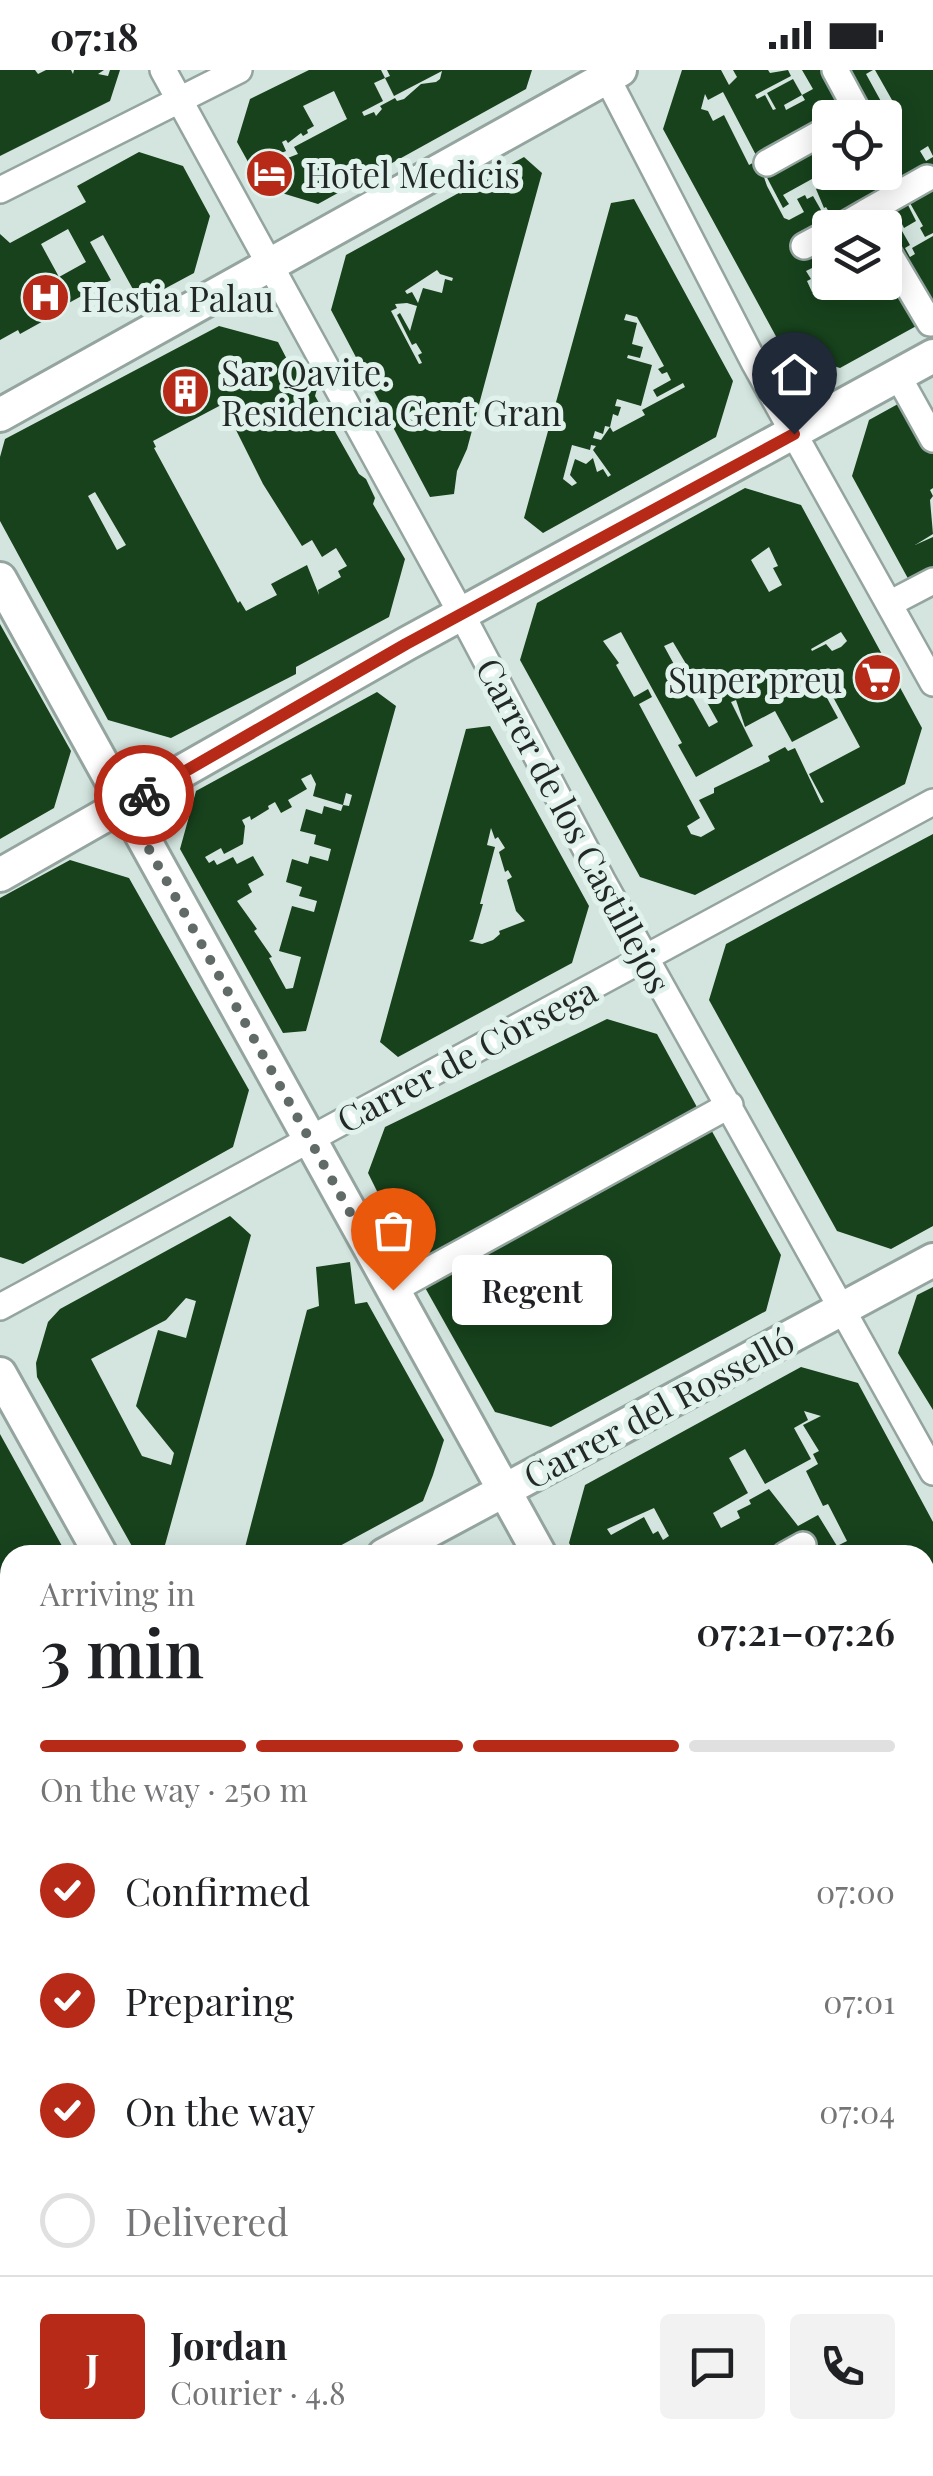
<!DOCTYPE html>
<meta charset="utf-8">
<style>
body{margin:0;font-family:"Playfair Display",serif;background:#f2f2f2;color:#202124;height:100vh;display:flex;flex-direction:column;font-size:38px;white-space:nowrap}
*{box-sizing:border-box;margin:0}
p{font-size:32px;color:#757577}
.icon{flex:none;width:55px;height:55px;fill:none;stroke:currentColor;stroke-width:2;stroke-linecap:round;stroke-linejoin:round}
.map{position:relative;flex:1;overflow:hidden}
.sheet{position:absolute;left:0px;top:1475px;width:935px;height:932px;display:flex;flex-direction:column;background:#fff;border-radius:30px 30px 0 0;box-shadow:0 5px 25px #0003}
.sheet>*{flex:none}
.fabs{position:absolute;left:812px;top:30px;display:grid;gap:20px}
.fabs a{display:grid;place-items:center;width:90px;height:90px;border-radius:10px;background:#fff;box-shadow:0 5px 25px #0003;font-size:50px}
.pin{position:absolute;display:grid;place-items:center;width:85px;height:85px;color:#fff;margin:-102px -42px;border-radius:50% 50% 50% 0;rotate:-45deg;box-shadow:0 0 10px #0007}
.pin .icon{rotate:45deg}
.courier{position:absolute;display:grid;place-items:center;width:100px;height:100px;margin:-50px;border:8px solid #b72a17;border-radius:50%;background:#fff;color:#222;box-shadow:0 2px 12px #0007}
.bubble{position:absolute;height:70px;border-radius:10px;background:#fff;box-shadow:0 5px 25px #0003;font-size:32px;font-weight:600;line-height:70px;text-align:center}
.summary em{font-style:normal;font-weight:600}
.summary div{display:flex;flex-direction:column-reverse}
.summary{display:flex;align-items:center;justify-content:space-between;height:170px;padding:0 40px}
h1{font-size:65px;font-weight:600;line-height:75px}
.bar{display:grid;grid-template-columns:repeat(4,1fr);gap:15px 10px;align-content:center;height:120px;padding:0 40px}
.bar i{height:12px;border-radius:8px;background:#e0e0e0}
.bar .current{background:#b72a17}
.bar p{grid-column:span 4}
.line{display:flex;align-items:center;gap:25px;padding:0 40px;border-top:2px solid #e0e0e0}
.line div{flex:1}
.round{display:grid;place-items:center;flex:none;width:105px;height:105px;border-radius:10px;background:#f2f2f2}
ol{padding:0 40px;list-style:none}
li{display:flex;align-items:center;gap:30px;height:110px}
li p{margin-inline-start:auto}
li .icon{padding:10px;border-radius:50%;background:#b72a17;color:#fff;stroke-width:4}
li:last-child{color:#757577}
li i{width:55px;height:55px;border:5px solid #e0e0e0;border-radius:50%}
.status{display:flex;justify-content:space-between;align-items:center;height:70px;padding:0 50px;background:#fff;direction:ltr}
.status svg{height:28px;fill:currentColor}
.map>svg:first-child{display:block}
</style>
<div class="status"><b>07:18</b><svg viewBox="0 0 49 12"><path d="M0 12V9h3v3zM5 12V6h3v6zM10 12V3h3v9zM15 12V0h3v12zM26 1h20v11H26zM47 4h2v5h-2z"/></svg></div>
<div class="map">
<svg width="933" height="2406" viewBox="0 0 933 2406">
<rect width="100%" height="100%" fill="#d4e5df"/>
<path fill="#17421c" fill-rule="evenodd" d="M0 0H35L38 4 46 0H71L73 4 74 0H104L98 4 108 6 110 0H120L110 31 0 86Z
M309 0H381L385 8 374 13 383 31 362 42 364 46 374 42 376 46 382 39 380 36 395 28 397 31 404 29 421 14 436 12 440 9 442 1 394 26 385 8 390 6 387 0H532L526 19 318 134 262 117 237 72 250 29ZM334 21 347 49 294 77 298 84 280 91 277 85 286 81 282 72 286 70 288 73 301 63 303 66 308 63 307 60 314 56 303 36Z
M682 0H721L729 15 737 7 733 0H768L770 3 788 0 791 6 755 25 757 29 765 25 773 40 776 39 767 23 793 9 802 25 784 35 786 40 805 30 802 25 813 19 802 0H829L845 42 758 89 723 22 708 30 705 24 701 39 708 41 713 51 724 45 749 95 758 90 767 116 784 148 789 150 804 142 797 129 805 125 807 129 813 126 825 147 827 146 832 154 830 209 821 214 816 196 806 201 811 209 807 211 812 222 817 220 820 227 850 212H873L874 215 885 212V192L920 254 840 298 784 281 663 59Z
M841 0H873L866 4 883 35 892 30 875 0H933V86L928 76 920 81 926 91 933 87V104L886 124 877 109 875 110 883 126 835 152 826 137 824 138 816 119 829 112 833 120 852 110 848 102H856L858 106 865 102H885V96L902 86 896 75 885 81V48H867Z
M830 64V99L783 125 789 134 783 138 763 100Z
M139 82 183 96 210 146 194 203 140 232 103 165 90 172 111 210 54 241 56 244 20 264 18 260 0 270V164L10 173 86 132 77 116ZM68 159 86 192 59 207 41 174Z
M524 87 542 103 509 223 467 379 457 401 454 424 430 427 331 240 346 185ZM437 200 440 204 453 208 452 211 445 209 442 223 423 218 418 233 412 222 407 224 405 221ZM407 233 417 236 410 261 400 243 397 245 412 275 416 273 422 283 418 285 422 293 419 294 391 241 397 238 395 234ZM432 332 447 336 440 360 430 361 423 348 433 346Z
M933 111V163L925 167 920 158 923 156 906 126Z
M904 127 916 151 904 158 901 152 898 154 910 175 905 178 910 187 915 184 912 178 933 166V247L886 168 896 162 892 154 880 158 873 145Z
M634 129 733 311 716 367 543 463 524 448 611 133ZM626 244 637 247 664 296 658 299 662 304 667 302 671 310 653 320 657 327 683 313 685 317 642 340 645 345 613 362 610 357 601 370 593 368 595 361 603 364 605 356 610 357 613 344 618 346 621 337 615 336 617 329 641 336 652 295 627 288 628 285 640 288 643 277 632 274 637 253 624 250ZM572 375 590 380 591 375 596 376 593 380 611 405 608 407 603 399 597 402 593 388 586 394 575 389 570 405 577 413 572 416 563 409Z
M219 256 278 272 291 297 303 295 317 319 315 326 359 404 366 409 375 428 373 434 405 489 389 547 296 597V604L171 668 108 650 0 451V387L5 369ZM223 334 263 414 302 476 312 470 322 487 336 478 347 496 338 501 341 507 318 520 319 525 307 495 271 514 277 525 246 541 240 531 238 533 154 378 156 377 153 371ZM95 422 126 475 117 480 88 426Z
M907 329 933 377V418L930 420 933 426 930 430 933 464 915 475 933 467V502L911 514 852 406 869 350Z
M745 418 801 435 922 658 905 714 695 825 640 807 520 590 537 533ZM769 477 778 496 773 498 782 515 769 522 751 490ZM621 562 682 673 678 675 696 707 753 676 731 632 736 630 745 657 775 641 792 672 838 648 821 617 826 614 860 677 809 704 824 732 821 733 795 678 788 681 785 677 768 686 770 691 714 718V723L699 730 715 759 701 767 691 764 687 756 700 748 639 634 652 627 648 619 634 627 616 595 619 593 603 571ZM841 562 847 571 841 577 832 581 826 574 812 581 811 579ZM673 572 692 604 682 609 664 576ZM700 620 718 652 709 657 691 625Z
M0 554 71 681 54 738 0 769Z
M377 622 396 636 306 961 283 963 180 779 196 721ZM311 704 316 714 313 726 343 735 346 723 352 725 349 736 343 735 341 741 324 736 322 744 306 739 300 761 316 765 314 774 331 779 328 791 310 786 308 794 292 789 286 812 302 817 299 826 317 831 314 842 292 836 279 881 301 887 293 918 286 919 269 888 272 887 254 861 257 859 237 831 252 822 248 814 264 805 253 786 237 794 233 787 217 795 214 790 209 793 205 787 221 778 224 784 243 774 245 756 242 750 250 746 251 750 269 739 268 736 275 732 281 743 292 737 288 730 307 719 301 709Z
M490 656 589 836 572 893 398 987 380 972 466 659ZM491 758 495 769 498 767 505 778 499 782 505 802 508 800 512 807 507 810 516 841 525 851 499 861 500 864 493 870 482 874 469 871 473 869 483 834H480L495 777 487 775Z
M933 764V1156L891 1179 837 1161 709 930 726 874Z
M70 790 129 808 249 1020 233 1077 23 1194 0 1187V828Z
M607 949 657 964 698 1039 415 1198 368 1103 385 1057Z
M709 1056 781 1185 766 1241 551 1357 495 1342 423 1214Z
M230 1146 251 1165 165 1475 166 1485H134L133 1478 37 1307 36 1293 48 1252 60 1239ZM186 1228 196 1231 186 1268 158 1260 136 1336 174 1383 171 1395 142 1386 91 1289 166 1250Z
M350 1192 355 1234 367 1232 444 1370 433 1405 423 1431 323 1485H243L307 1240 319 1236 316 1197Z
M933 1217V1340L898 1283 917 1225Z
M801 1297 858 1313 933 1452V1623L925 1628V1541L931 1537 928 1531 925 1533V1485H807L820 1477 803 1460 757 1485H576L569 1473 585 1415ZM804 1341 821 1346 803 1355 819 1381 813 1384 818 1394 806 1401 823 1436 828 1434 847 1471 837 1476 818 1445 798 1456 769 1419 749 1430 751 1434 737 1441 740 1448 721 1458 713 1443 748 1423 729 1388 745 1379 765 1414 811 1389 794 1358 808 1350ZM654 1438 669 1466 663 1470 658 1461 653 1464 644 1447 611 1465 607 1459Z
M0 1364 67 1485H10V1550L0 1533Z
M10 1553V1659L0 1664V1558Z
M933 1689V1786L925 1791V1693Z
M6 1830 10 1831V1895L6 1894 7 1876 0 1874V1859L5 1860 6 1857 5 1850 0 1849Z
M10 1905V2033L0 2030V1928Z
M925 1947 933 1962V2069L925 2066Z
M925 2258 933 2273V2318L925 2323 928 2305Z
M0 2330 4 2338 10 2339 7 2354 10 2359V2398H45L50 2406H0Z
M925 2345 928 2351 933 2349V2406H882L878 2398H925Z
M448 2398H484L488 2405 493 2402 491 2398H569L573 2406H433Z
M636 2398H712L717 2406H690L695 2403 692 2398 678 2406H641Z
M750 2398H810L815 2406H803L801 2402 795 2406H746L752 2402Z
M837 2398H872L877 2406H842Z"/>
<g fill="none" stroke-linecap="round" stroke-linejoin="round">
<defs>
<path id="minor" d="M163 0 462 545 602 810 933 1402
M603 0 755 294 933 613
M835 0 861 48
M767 93 830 58
M0 120 239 0
M865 143 927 108
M839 158 865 143 873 158
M804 176 830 162
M885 177 930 253
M898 306 933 369
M889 534 933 511
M393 1220 730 1035
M0 1237 933 732
M785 1485 803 1475
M925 1646 933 1641
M0 2087 10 2106
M0 2160 10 2155
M827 2398 832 2406"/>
<path id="major" d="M0 345 620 0
M0 509 540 1485
M0 805 406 574 933 286
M0 1304 101 1485
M384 1485 933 1190
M0 1697 10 1692
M925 2104 933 2099
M925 2194 933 2209
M602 2398 606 2406
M373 2406 388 2398"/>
</defs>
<use href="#minor" stroke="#94a49f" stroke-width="30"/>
<use href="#major" stroke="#94a49f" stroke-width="38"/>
<use href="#minor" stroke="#fff" stroke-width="25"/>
<use href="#major" stroke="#fff" stroke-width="32"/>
</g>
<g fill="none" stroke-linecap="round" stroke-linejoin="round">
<path stroke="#606a67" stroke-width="10" stroke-dasharray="0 18" d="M144 725 125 736 393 1220"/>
<path stroke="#b72a17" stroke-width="12" d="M144 725 406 574 794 364"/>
</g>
<defs>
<symbol id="hotel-disc" viewBox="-11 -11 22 22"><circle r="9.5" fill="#b72a17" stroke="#e1f2ed"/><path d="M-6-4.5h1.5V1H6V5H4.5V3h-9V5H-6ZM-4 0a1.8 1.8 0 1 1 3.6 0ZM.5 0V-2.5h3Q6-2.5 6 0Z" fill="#fff"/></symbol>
<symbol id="hospital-disc" viewBox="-11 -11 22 22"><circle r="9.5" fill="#b72a17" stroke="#e1f2ed"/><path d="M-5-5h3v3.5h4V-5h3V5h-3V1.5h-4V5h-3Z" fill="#fff"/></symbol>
<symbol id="building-disc" viewBox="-11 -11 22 22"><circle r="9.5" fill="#b72a17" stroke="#e1f2ed"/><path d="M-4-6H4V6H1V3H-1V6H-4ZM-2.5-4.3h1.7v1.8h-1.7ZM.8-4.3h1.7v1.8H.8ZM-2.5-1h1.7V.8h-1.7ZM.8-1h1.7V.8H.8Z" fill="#fff"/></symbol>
<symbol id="supermarket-disc" viewBox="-11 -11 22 22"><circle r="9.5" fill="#b72a17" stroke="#e1f2ed"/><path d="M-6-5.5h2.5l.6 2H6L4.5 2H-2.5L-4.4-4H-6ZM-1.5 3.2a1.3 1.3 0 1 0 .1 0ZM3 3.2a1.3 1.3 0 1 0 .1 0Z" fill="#fff"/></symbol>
</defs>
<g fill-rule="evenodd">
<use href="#hotel-disc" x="242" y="76" width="55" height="55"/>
<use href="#hospital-disc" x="18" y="200" width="55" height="55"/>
<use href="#building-disc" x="158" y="294" width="55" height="55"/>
<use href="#supermarket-disc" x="850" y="580" width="55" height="55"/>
</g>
<g text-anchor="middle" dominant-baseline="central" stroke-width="10" stroke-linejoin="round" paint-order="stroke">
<g font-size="35" fill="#222826" stroke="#e1f2ed" text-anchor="start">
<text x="305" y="103">Hotel Medicis</text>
<text x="81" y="227">Hestia Palau</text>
<text x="221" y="301">Sar Qavite.<tspan x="221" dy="40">Residencia Gent Gran</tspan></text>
<text x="842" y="608" text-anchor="end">Super preu</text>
</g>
<g font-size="35" fill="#222826" stroke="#e1f2ed">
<text transform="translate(575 755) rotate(62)">Carrer de los Castillejos</text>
<text transform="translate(466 984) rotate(-28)">Carrer de Còrsega</text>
<text transform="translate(658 1337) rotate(-28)">Carrer del Rosselló</text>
</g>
</g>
</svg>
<div class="fabs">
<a><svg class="icon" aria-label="locate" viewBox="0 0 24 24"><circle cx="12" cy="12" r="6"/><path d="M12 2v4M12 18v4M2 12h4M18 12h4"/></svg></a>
<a><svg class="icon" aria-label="layers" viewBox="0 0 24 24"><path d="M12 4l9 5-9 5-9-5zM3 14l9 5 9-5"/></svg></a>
</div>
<div class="pin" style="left:393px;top:1220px;background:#ea580c"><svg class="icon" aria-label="bag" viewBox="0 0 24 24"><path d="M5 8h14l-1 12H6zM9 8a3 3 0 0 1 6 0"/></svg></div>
<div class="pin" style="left:794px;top:364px;background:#1f2937"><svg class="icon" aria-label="home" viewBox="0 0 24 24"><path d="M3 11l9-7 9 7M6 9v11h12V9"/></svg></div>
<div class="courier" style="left:144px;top:725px"><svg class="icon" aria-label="bike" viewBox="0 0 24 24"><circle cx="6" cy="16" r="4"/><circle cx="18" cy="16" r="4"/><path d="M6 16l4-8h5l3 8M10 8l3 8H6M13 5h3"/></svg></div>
<div class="bubble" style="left:452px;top:1185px;width:160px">Regent</div>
<section class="sheet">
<div class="summary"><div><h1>3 min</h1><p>Arriving in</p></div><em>07:21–07:26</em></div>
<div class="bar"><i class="current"></i><i class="current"></i><i class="current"></i><i></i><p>On the way · 250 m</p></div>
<ol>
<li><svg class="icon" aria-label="check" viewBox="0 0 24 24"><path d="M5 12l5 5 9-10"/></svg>Confirmed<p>07:00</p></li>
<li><svg class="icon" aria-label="check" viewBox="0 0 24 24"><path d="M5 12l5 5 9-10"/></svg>Preparing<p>07:01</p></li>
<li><svg class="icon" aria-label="check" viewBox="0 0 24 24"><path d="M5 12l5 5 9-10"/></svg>On the way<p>07:04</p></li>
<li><i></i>Delivered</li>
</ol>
<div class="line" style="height:180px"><b class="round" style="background:#b72a17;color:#fff">J</b><div><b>Jordan</b><p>Courier · 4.8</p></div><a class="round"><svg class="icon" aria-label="chat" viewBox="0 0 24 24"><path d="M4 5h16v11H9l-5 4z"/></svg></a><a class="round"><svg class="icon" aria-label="phone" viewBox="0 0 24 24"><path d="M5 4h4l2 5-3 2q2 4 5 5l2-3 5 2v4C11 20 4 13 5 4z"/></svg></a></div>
</section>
</div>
